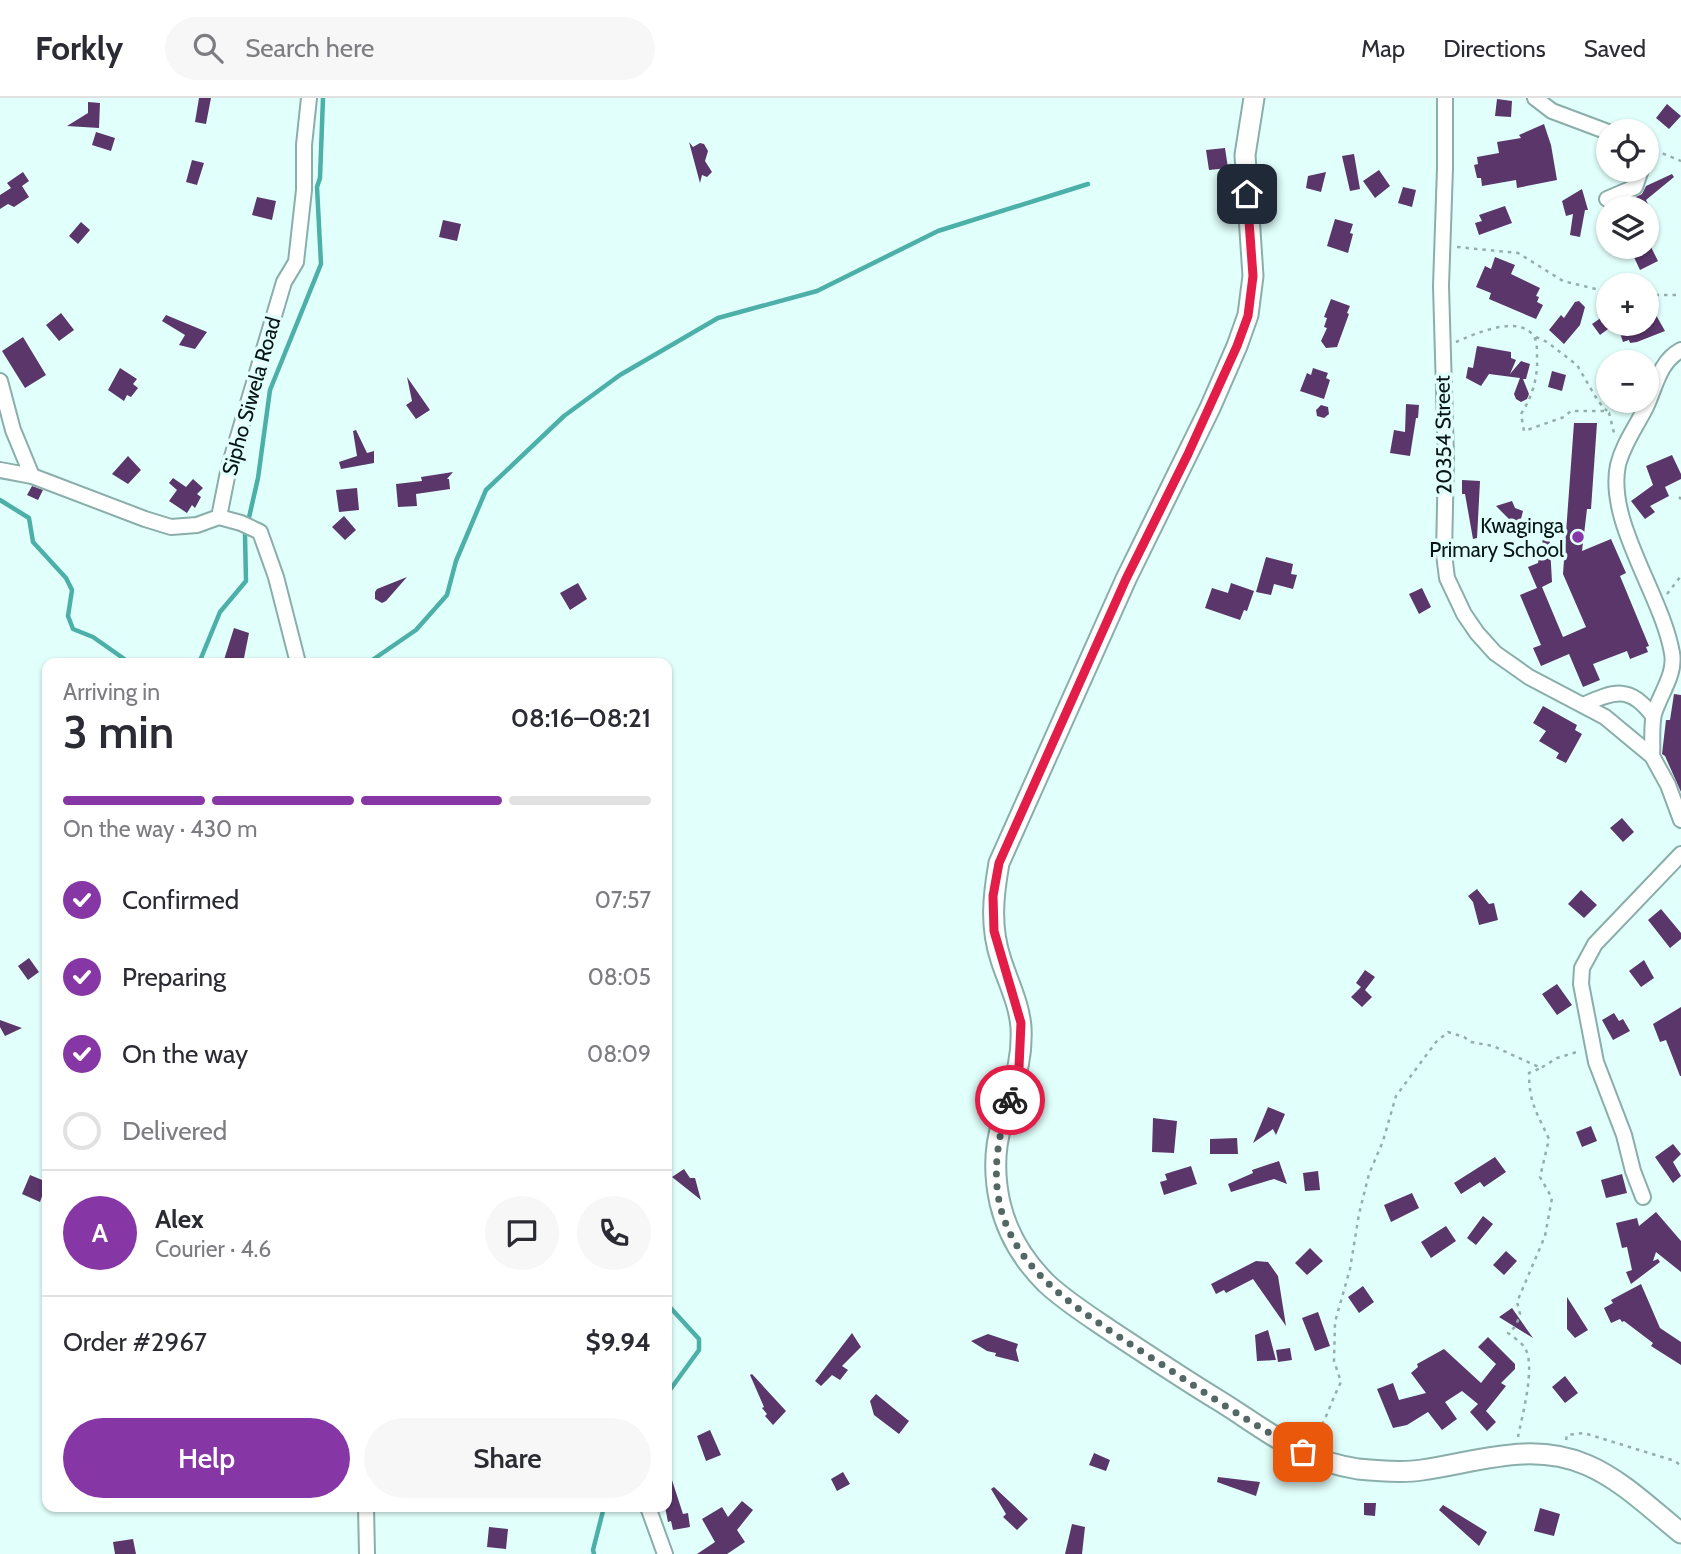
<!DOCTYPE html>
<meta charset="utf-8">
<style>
body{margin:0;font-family:Cabin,sans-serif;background:#f7f7f7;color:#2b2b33;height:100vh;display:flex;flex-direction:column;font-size:26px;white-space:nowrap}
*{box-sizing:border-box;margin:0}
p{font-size:23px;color:#7c7c81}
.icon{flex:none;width:38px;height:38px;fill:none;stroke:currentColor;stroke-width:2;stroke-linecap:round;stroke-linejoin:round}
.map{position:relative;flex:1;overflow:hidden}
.details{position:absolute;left:42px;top:560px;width:630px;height:854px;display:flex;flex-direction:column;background:#fff;border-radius:14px;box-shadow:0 2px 5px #0004}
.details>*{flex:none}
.tools{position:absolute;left:1596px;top:21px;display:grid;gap:14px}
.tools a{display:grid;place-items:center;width:63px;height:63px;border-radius:50%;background:#fff;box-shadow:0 2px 5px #0004;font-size:35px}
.pin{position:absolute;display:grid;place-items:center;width:60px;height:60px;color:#fff;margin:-30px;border-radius:14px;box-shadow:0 4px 10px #0006}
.courier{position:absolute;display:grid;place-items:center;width:70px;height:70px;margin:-35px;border:5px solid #e11d48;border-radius:50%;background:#fff;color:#222;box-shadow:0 2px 9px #0007}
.headline em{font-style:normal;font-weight:600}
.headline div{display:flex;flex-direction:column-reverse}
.headline{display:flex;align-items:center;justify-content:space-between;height:119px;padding:0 21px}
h1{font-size:46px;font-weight:600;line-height:52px}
.bar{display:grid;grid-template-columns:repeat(4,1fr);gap:10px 7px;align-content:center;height:84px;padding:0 21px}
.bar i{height:9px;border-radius:5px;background:#e1e1e2}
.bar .current{background:#8636a5}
.bar p{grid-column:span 4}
.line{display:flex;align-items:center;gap:18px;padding:0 21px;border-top:2px solid #e1e1e2}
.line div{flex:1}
.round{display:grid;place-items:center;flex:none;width:74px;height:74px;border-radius:37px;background:#f7f7f7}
ol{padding:0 21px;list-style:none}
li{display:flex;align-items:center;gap:21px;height:77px}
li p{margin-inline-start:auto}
li .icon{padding:7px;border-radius:50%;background:#8636a5;color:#fff;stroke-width:4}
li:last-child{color:#7c7c81}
li i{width:38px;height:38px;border:4px solid #e1e1e2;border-radius:50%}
.button{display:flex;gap:14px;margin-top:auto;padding:14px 21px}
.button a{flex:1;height:80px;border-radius:42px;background:#8636a5;color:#fff;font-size:28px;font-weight:600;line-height:80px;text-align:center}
.button a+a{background:#f7f7f7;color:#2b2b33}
header{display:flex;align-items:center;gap:42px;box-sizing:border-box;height:98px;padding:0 35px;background:#fff;border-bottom:2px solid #e1e1e2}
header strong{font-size:33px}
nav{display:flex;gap:38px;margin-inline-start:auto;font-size:24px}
.search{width:490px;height:63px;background:#f7f7f7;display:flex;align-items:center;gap:18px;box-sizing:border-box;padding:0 24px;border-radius:38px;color:#7c7c81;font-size:26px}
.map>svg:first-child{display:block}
</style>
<header>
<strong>Forkly</strong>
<div class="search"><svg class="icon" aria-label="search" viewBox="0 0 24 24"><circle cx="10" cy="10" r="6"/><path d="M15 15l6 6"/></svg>Search here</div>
<nav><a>Map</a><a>Directions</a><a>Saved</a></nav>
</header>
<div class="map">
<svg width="1681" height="1456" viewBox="0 0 1681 1456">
<rect width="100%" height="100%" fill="#e1fffb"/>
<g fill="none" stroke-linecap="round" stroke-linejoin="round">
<path stroke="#4cb0a9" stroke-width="4.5" d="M0 402 29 420 33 444 66 480 72 492 68 518 73 531 93 539 130 565
M199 565 220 514 246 483 245 437 258 380 270 292 321 166 317 89 320 80 323 0
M368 565 416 532 447 497 456 463 486 392 564 318 620 277 718 220 817 193 938 133 1088 86
M667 1206 699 1241V1252L667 1296
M594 1456 593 1452 604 1409"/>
</g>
<path fill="#5a366a" d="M199 0H211L206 26 195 24Z
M1497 1 1512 3 1511 19 1495 18Z
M88 4 100 5 99 30 67 28 88 15Z
M1667 6 1681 18 1669 31 1656 20Z
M1544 26 1551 47 1557 82 1517 90 1516 82 1482 88 1481 80H1477L1474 67 1478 66 1477 59 1499 55 1497 44 1521 40 1519 37Z
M96 34 115 40 111 53 92 47Z
M689 44 693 49 700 45 704 46 708 53 705 63 712 74 707 79 702 77 700 85Z
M1225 50 1228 70 1209 72 1206 52Z
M1354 56 1360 91 1350 93 1342 58Z
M192 62 204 65 197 87 186 84Z
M1379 72 1390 88 1375 100 1363 83Z
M23 74 29 83 22 88 29 99 14 109 8 106 0 111V97L11 90 7 85Z
M1326 74 1321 94 1306 90 1308 78Z
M1672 76 1674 79 1646 102 1650 110H1627L1625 104 1642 96 1646 88Z
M1403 89 1416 92 1412 109 1398 105Z
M1582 91 1588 112H1585L1580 139 1570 137 1573 116 1566 118 1562 103Z
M257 99 276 103 272 122 252 117Z
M1505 108 1512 125 1479 137 1475 125 1482 123 1479 117Z
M1335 121 1353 126 1350 135 1353 136 1348 155 1327 148Z
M443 122 461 126 457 143 439 139Z
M81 124 90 132 78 146 69 138Z
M1650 147 1658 163 1640 172 1632 155Z
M1495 159 1515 167 1511 176 1540 190 1536 198 1539 199 1537 204 1543 207 1536 221 1489 201 1491 195 1476 189 1485 168 1491 171Z
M1331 201 1350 208 1347 215 1349 216 1337 249 1326 250 1321 243 1327 230 1324 229 1327 220 1324 219Z
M1579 203 1585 209 1580 227 1564 246 1549 232 1561 217 1564 220 1575 204Z
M61 215 74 232 59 243 46 227Z
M1608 215V231L1600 237 1592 226Z
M166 217 207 234 195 251 179 247 185 237 162 223Z
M1656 217 1665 233 1637 244 1630 245 1629 242 1623 244 1617 226H1647V222Z
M23 239 46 277 25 290 2 253Z
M1477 248 1511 254V260L1516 262 1510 276 1521 263 1530 266 1526 281H1523L1529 296 1527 301 1521 304 1516 301 1514 296 1520 280 1489 276 1481 288 1466 280 1468 269 1473 270Z
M120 270 137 281 133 286 138 290 131 299 127 297 124 303 108 292Z
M1313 270 1328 275 1326 280 1330 282 1324 301 1300 293 1307 275 1311 277Z
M1552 273 1566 277 1562 293 1548 289Z
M407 279 430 312 416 321 406 307 412 303Z
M1406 306 1419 307 1418 320H1416L1410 358 1390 355 1394 332 1405 334Z
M1321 307 1328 309 1329 316 1324 320 1317 318 1316 312Z
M1574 325H1597L1591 411H1587L1582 453 1611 441 1626 475 1620 478 1649 548 1646 549 1648 554 1630 561 1627 553 1593 566 1600 582 1583 589 1569 556 1541 568 1533 550 1541 547 1520 497 1537 490 1528 469 1538 465 1545 431H1549L1552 484 1542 489 1563 539 1586 529 1563 476Z
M356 332 367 355 374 353V365L341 371 339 364 357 358 353 333Z
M1672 357 1681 376V381L1665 389 1669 398 1650 408 1655 414 1645 421 1631 403 1653 387 1646 368Z
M128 358 141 372 128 386 112 376Z
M453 374 447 381H449L450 391 416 396 417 408 398 409 396 386 422 383 421 379Z
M173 380 186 389 193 381 203 390 197 396 201 399 195 410 192 407 187 415 169 403 177 392 169 385Z
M1462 382 1480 383 1477 440 1473 441 1465 396H1462Z
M32 388 43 392 38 402 27 397Z
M357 390 359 412 339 414 336 392Z
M1512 403 1515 410 1523 413 1521 421 1517 424H1512L1496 408Z
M344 418 356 432 345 442 332 429Z
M1266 459 1293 466 1291 476 1297 477 1293 491 1274 486 1271 497 1256 494Z
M407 479 386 503 382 505 375 501V494L377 491Z
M578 485 587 501 570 512 560 495Z
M1231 485 1254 493 1247 513 1244 512 1240 522 1205 510 1212 490 1228 495Z
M1422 490 1431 509 1419 516 1409 496Z
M234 530 249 535 243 565H223Z
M1674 596 1681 597V694L1665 658 1662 656 1666 622H1670Z
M1543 608 1577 627 1575 632 1582 636 1566 665 1556 660 1559 655 1539 643 1546 633 1533 625Z
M1622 720 1634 734 1623 744 1610 730Z
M1477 791 1489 806 1494 805 1498 822 1479 827 1473 804 1468 798Z
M1581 792 1597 807 1584 820 1568 806Z
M1661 811 1681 835V841L1670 850 1648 822Z
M29 860 39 874 28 882 18 868Z
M1644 862 1654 880 1641 889 1629 873Z
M1365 872 1375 879 1365 892 1372 899 1362 909 1351 899 1361 889 1356 885Z
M1557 886 1572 907 1557 917 1542 896Z
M1681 909V978H1680L1666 942 1660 944 1653 926Z
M1614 915 1619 923 1623 921 1630 933 1613 942 1602 922Z
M0 922 22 930 5 938 0 929Z
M1268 1009 1285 1016 1276 1037 1273 1031 1253 1045Z
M1153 1020 1177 1023 1174 1055 1152 1054Z
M1591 1028 1597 1043 1582 1049 1576 1034Z
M1237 1040 1238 1056H1210V1041Z
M1673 1046 1681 1056 1673 1064 1681 1078 1673 1085 1655 1059Z
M1495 1059 1506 1074 1484 1089 1480 1084 1461 1096 1454 1085Z
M1279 1063 1287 1086 1274 1081 1231 1094 1228 1086 1253 1075 1252 1072Z
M1191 1068 1197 1086 1164 1097 1160 1084 1167 1082 1165 1076Z
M684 1071 690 1080H695L701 1102 672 1079Z
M1318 1073 1320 1092 1305 1093 1303 1075Z
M1622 1076 1627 1095 1606 1100 1601 1082Z
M30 1077 47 1084 40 1104 22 1096Z
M1412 1095 1419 1110 1391 1124 1384 1107Z
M1656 1114 1681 1143V1174L1656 1154 1653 1163 1658 1161 1660 1164 1631 1186 1626 1174 1632 1172 1627 1149 1622 1150 1616 1125 1637 1120 1639 1128Z
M1483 1118 1493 1126 1476 1147 1467 1140Z
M1446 1128 1456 1143 1431 1160 1421 1144Z
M1310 1150 1323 1163 1307 1177 1295 1165Z
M1506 1153 1517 1163 1504 1177 1493 1167Z
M1256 1163 1268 1164 1278 1178 1286 1228 1253 1181 1226 1195 1224 1192 1216 1196 1211 1186Z
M1641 1186 1660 1230 1681 1244V1267L1651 1248 1653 1245 1624 1223 1622 1224 1620 1221 1611 1225 1604 1210 1613 1205 1611 1202Z
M1363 1188 1374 1204 1359 1215 1348 1199Z
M1567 1199 1588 1232 1575 1240 1567 1231Z
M1512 1210 1533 1240 1499 1219Z
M1318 1214 1330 1248 1315 1253 1302 1220Z
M1268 1232 1276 1262 1257 1263 1255 1237Z
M852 1235 861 1249 842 1268 848 1272 840 1282 832 1277 821 1288 815 1283Z
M988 1236 1018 1246 1016 1252 1019 1264 995 1258 996 1255 987 1253 971 1243Z
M1488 1239 1515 1266V1271L1501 1285 1506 1288 1486 1313 1496 1324 1487 1333 1470 1314 1478 1306 1462 1293 1445 1304 1457 1321 1442 1332 1428 1314 1407 1327 1393 1330 1377 1291 1393 1285 1399 1302 1426 1295 1411 1275 1418 1269 1417 1266 1444 1251 1481 1285 1496 1266 1478 1249Z
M1290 1250 1292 1262 1278 1264 1276 1252Z
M752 1276 786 1313 773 1327 765 1318 767 1316 762 1310 764 1309 750 1277Z
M1565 1278 1578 1295 1565 1305 1552 1289Z
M876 1296 909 1323 899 1336 874 1317 870 1303Z
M710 1332 721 1357 706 1363 697 1338Z
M1094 1355 1110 1362 1106 1373 1089 1367Z
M667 1373H669L683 1416 688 1415 690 1429 673 1432 671 1423 668 1424 665 1409H667Z
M843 1374 850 1386 837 1393 831 1381Z
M1218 1379 1260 1384 1256 1398 1217 1384Z
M994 1389 1028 1421 1017 1432 1003 1419 1006 1416 991 1391Z
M742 1403 753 1412 737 1432 745 1444 727 1456H697L715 1444 702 1421 722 1409 728 1419Z
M1364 1405H1376L1375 1418 1364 1417Z
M1443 1407 1487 1434 1479 1448 1439 1412Z
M1540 1410 1560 1416 1554 1438 1534 1433Z
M1072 1426 1085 1429 1082 1456H1065Z
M489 1429 508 1431 506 1451 487 1449Z
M133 1441 136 1456H115L113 1444Z"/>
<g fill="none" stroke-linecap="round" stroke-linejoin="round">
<defs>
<path id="street" d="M1445 0V70L1441 188 1446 361 1444 456 1447 480 1464 516 1477 535 1495 555 1529 579 1605 619 1652 658 1668 687 1681 722
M1535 0 1552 13 1608 34
M1607 101 1635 89 1641 72
M0 283 13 332 32 378
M0 372 32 378 145 421 171 429 197 427 219 419
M219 419 229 369 284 184 296 164 304 92V47L309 0
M219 419 241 425 260 434 276 479 298 565
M1583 607C1615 593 1630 587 1653 618
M1652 658C1653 645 1651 628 1654 616 1660 596 1676 576 1672 555 1662 497 1606 424 1618 367 1623 346 1636 329 1646 309 1656 288 1659 264 1681 252
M1643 1099 1633 1073 1624 1037 1596 964 1581 886 1582 870 1595 846 1681 756
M366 1409 367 1456
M648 1409 665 1456"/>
<path id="secondary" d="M1254 0 1245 57 1253 178 1248 217 1237 248 1210 310 1126 481 999 765C993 799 990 829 1001 862 1008 884 1019 905 1021 929 1023 968 1011 989 1002 1025 994 1051 994 1078 1000 1105 1007 1135 1024 1163 1046 1185 1065 1203 1089 1218 1111 1233 1146 1256 1182 1280 1218 1302 1246 1319 1273 1340 1302 1354 1319 1362 1339 1368 1358 1371 1378 1373 1402 1375 1422 1372 1478 1364 1531 1343 1587 1367 1622 1382 1651 1411 1681 1435"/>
</defs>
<use href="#street" stroke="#8aaeaa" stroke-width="18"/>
<use href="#secondary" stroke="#8aaeaa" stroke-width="23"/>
<path stroke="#95aeab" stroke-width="2.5" stroke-dasharray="3.5 5" stroke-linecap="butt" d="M1647 49 1681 63
M1457 149 1518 155 1563 183 1608 194
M1647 197H1681
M1536 239 1547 244 1577 267 1598 303 1607 313
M1456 244C1474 236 1525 213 1536 243 1537 247 1537 254 1537 259 1538 280 1532 299 1521 316L1524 333 1564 319 1571 313H1604L1609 315 1614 335
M1679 399 1681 401
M1667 496 1681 478
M1518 1339C1522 1318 1536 1268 1525 1250 1521 1244 1513 1239 1508 1235L1516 1228 1520 1216 1517 1204 1545 1138 1552 1100 1540 1079 1549 1041C1537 1015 1529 1005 1529 975L1541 970
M1313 1341C1326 1324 1331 1303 1341 1284L1334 1263 1335 1224 1350 1171 1359 1116 1369 1076 1383 1043 1396 998 1436 944 1448 934 1464 939 1471 944 1493 948 1541 970 1557 960 1580 953
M1566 1342 1567 1337 1584 1335 1675 1363 1681 1368"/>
<use href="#street" stroke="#fff" stroke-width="14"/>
<use href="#secondary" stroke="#fff" stroke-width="19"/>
</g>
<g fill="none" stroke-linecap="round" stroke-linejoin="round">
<path stroke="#536765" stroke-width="7" stroke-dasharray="0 12.6" d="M1010 1002C961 1145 1052 1195 1158 1264 1205 1295 1253 1327 1303 1354"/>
<path stroke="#e11d48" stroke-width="9" d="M1010 1002 1019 969 1021 925 994 833 993 798 999 765 1126 481 1188 356 1237 248 1248 218 1253 178 1247 96"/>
</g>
<circle fill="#8636a5" stroke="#e1fffb" stroke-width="2.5" cx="1578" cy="439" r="7"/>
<g text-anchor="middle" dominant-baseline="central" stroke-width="7" stroke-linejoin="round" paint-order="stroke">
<g font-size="21" fill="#071514" stroke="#e1fffb">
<text transform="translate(251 298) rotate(-74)">Sipho Siwela Road</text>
<text transform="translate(1443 337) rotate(-91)">20354 Street</text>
</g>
<g font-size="21" fill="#071514" stroke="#e1fffb" text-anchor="end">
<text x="1564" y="427">Kwaginga<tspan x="1564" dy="24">Primary School</tspan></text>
</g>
</g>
</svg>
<div class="tools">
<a><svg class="icon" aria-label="locate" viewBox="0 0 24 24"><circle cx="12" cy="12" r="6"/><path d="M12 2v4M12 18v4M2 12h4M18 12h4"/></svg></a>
<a><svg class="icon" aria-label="layers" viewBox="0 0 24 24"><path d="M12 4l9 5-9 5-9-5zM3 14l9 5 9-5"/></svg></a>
<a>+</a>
<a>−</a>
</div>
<div class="pin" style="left:1303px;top:1354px;background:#ea580c"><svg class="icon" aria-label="bag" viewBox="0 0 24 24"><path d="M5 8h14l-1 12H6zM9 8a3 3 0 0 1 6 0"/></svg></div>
<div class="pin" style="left:1247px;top:96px;background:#1f2937"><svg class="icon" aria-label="home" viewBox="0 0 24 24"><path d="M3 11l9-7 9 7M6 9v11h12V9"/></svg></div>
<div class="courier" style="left:1010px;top:1002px"><svg class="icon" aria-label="bike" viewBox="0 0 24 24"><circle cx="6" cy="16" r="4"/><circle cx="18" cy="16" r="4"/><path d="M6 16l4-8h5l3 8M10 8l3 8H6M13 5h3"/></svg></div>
<section class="details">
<div class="headline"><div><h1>3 min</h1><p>Arriving in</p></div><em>08:16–08:21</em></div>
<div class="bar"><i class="current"></i><i class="current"></i><i class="current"></i><i></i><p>On the way · 430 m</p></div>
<ol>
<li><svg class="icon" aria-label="check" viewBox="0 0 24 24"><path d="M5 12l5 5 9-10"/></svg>Confirmed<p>07:57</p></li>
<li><svg class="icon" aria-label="check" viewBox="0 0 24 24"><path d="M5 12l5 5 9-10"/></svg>Preparing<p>08:05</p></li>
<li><svg class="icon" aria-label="check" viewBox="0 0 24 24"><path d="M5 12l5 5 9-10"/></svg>On the way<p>08:09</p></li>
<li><i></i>Delivered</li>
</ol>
<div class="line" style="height:126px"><b class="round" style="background:#8636a5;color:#fff">A</b><div><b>Alex</b><p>Courier · 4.6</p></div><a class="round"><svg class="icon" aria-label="chat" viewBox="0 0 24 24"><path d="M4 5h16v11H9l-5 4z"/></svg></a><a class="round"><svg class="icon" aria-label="phone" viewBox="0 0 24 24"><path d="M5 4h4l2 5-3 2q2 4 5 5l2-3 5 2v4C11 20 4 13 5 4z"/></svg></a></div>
<div class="line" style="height:91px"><div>Order #2967</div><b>$9.94</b></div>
<div class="button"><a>Help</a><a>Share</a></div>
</section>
</div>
